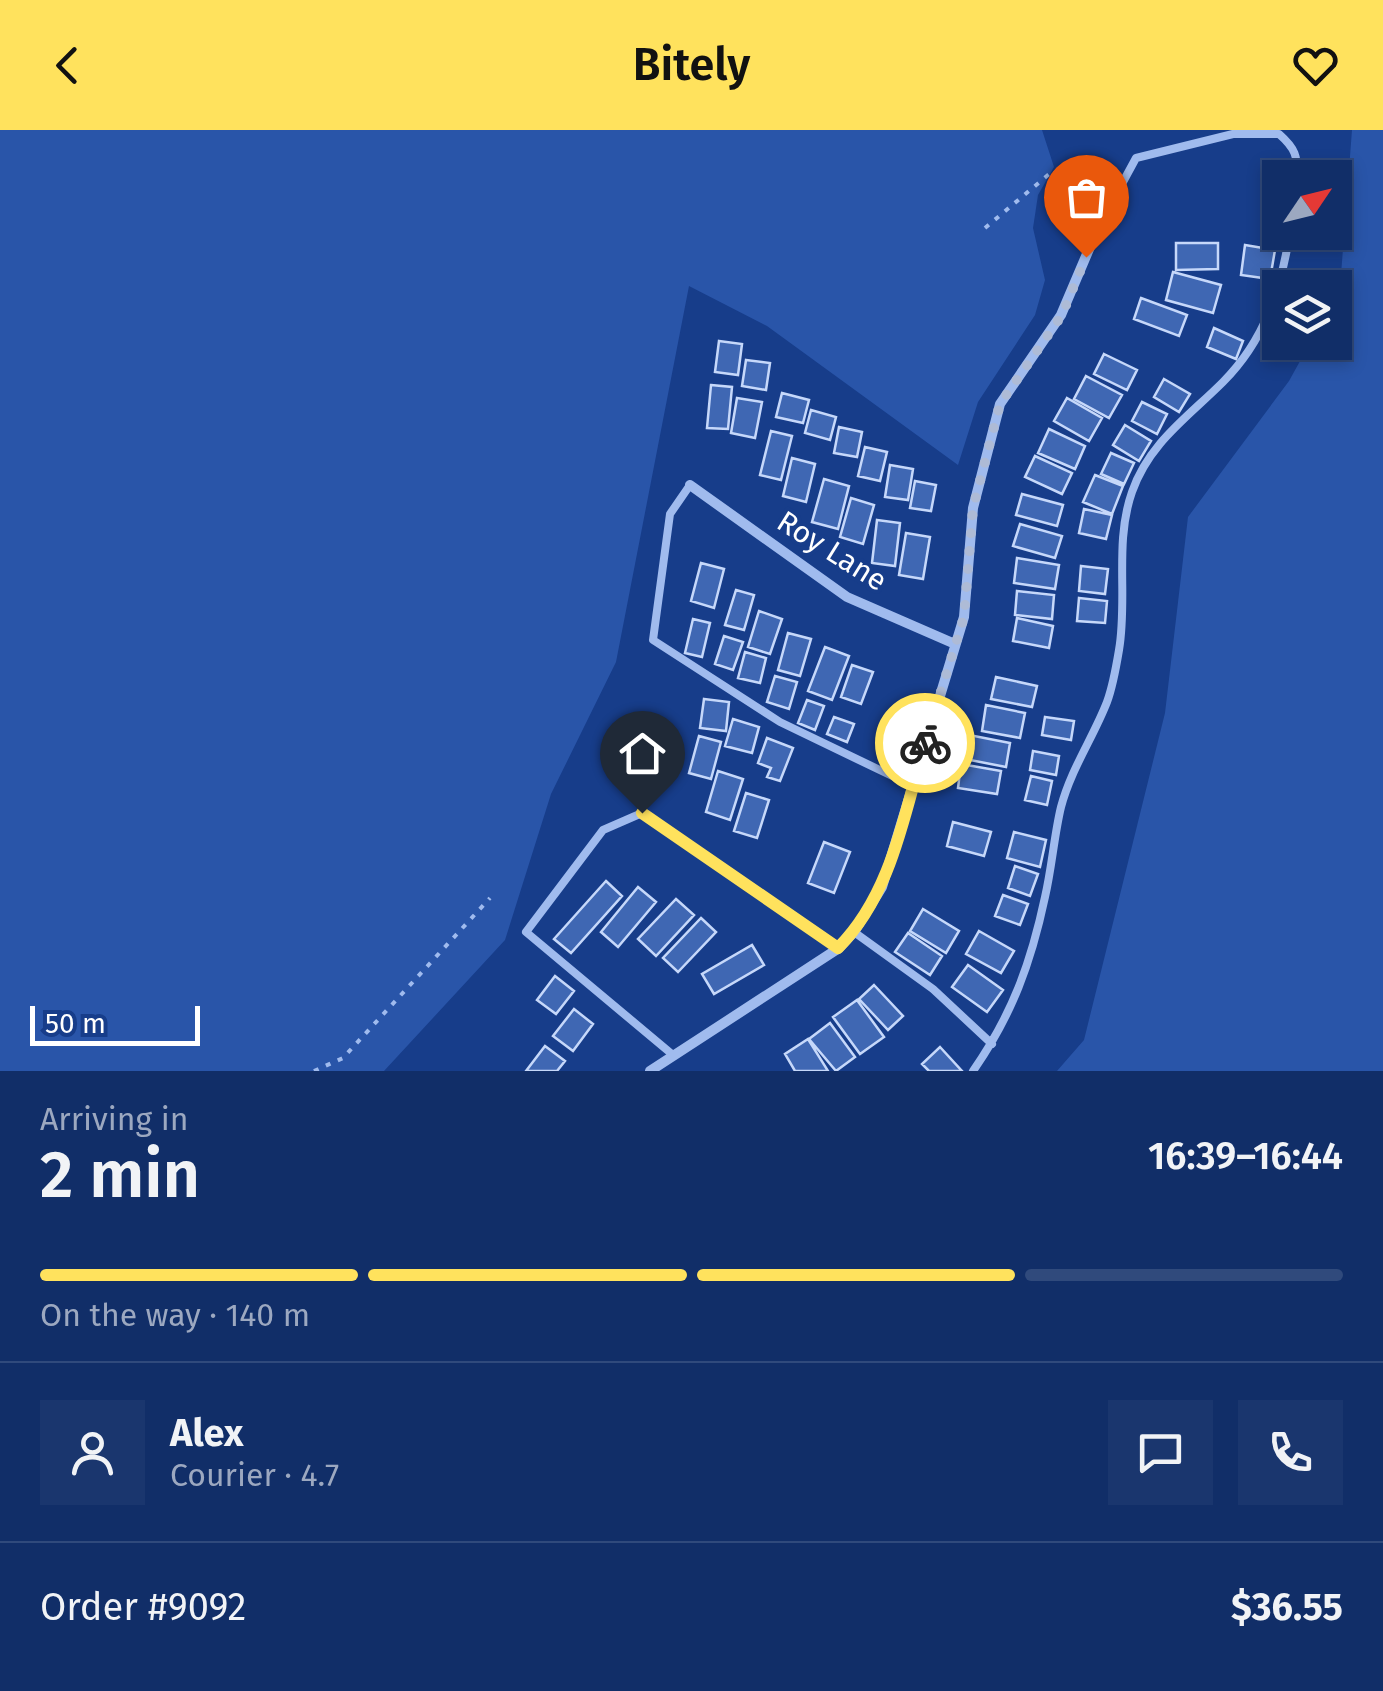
<!DOCTYPE html>
<meta charset="utf-8">
<style>
body{margin:0;font-family:"Fira Sans",sans-serif;background:#1a366e;color:#f1f3f6;height:100vh;display:flex;flex-direction:column;font-size:38px;white-space:nowrap}
*{box-sizing:border-box;margin:0}
p{font-size:32px;color:#9ca8c0}
.icon{flex:none;width:55px;height:55px;fill:none;stroke:currentColor;stroke-width:2;stroke-linecap:round;stroke-linejoin:round}
.map{position:relative;height:941px;overflow:hidden}
.side{display:flex;flex-direction:column;background:#112e68;flex:1}
.side>*{flex:none}
.needle{width:65px;rotate:55deg}
.controls{position:absolute;left:1262px;top:30px;display:grid;gap:20px}
.controls a{display:grid;place-items:center;width:90px;height:90px;border-radius:0px;background:#112e68;box-shadow:0 5px 15px #0003,0 0 0 2px #304a7c;font-size:50px}
.scale{position:absolute;left:30px;bottom:25px;width:170px;box-sizing:border-box;padding-left:10px;border:5px solid #fff;border-top:0;font-size:28px;line-height:35px;white-space:nowrap;color:#fff;-webkit-text-stroke:8px #173d8a;paint-order:stroke}
.pin{position:absolute;display:grid;place-items:center;width:85px;height:85px;color:#fff;margin:-102px -42px;border-radius:50% 50% 50% 0;rotate:-45deg;box-shadow:0 0 10px #0007}
.pin .icon{rotate:45deg}
.courier{position:absolute;display:grid;place-items:center;width:100px;height:100px;margin:-50px;border:8px solid #ffe25d;border-radius:50%;background:#fff;color:#222;box-shadow:0 2px 12px #0007}
.headline em{font-style:normal;font-weight:600}
.headline div{display:flex;flex-direction:column-reverse}
.headline{display:flex;align-items:center;justify-content:space-between;height:170px;padding:0 40px}
h1{font-size:65px;font-weight:600;line-height:75px}
.bar{display:grid;grid-template-columns:repeat(4,1fr);gap:15px 10px;align-content:center;height:120px;padding:0 40px}
.bar i{height:12px;border-radius:8px;background:#304a7c}
.bar .active{background:#ffe25d}
.bar p{grid-column:span 4}
.line{display:flex;align-items:center;gap:25px;padding:0 40px;border-top:2px solid #304a7c}
.line div{flex:1}
.round{display:grid;place-items:center;flex:none;width:105px;height:105px;border-radius:0px;background:#1a366e}
header{display:flex;justify-content:space-between;align-items:center;height:130px;padding:0 40px;background:#ffe25d;color:#111;font-size:45px;font-weight:600}
.map>svg:first-child{display:block}
</style>
<header><svg class="icon" aria-label="back" viewBox="0 0 24 24"><path d="M15 5l-7 7 7 7"/></svg>Bitely<svg class="icon" aria-label="heart" viewBox="0 0 24 24"><path d="M12 20l-8-8c-3-5 5-10 8-4 3-6 11-1 8 4z"/></svg></header>
<div class="map">
<svg width="1383" height="941" viewBox="0 0 1383 941">
<rect width="100%" height="100%" fill="#173d8a"/>
<path fill="#2955a9" d="M0 0H1042L1054 37 1038 65 1033 98 1045 150 1035 185 978 272 958 335 767 196 689 156 616 532 551 664 505 810 384 941H0Z
M1352 0H1383V941H1057L1084 910 1165 583 1188 387 1289 251 1310 213 1335 212V168L1340 158Z"/>
<path fill="#3f67b3" stroke="#c6d8fa" stroke-width="2.5" d="M1176 113H1218V139L1176 140Z
M1245 115 1275 120 1270 149 1241 145Z
M1173 142 1221 155 1213 183 1166 170Z
M1141 168 1187 185 1179 206 1134 189Z
M1214 198 1243 211 1236 229 1207 217Z
M719 211 742 214 738 245 715 242Z
M1104 224 1137 240 1127 260 1094 244Z
M746 230 770 233 766 260 742 256Z
M1086 246 1122 265 1109 288 1074 269Z
M1164 249 1190 264 1179 282 1154 267Z
M711 255 732 257 728 299 707 298Z
M782 263 809 270 803 293 776 287Z
M737 268 762 272 755 308 731 303Z
M1067 268 1102 288 1089 311 1054 291Z
M1142 272 1167 284 1157 304 1132 291Z
M811 280 836 287 830 310 805 303Z
M1125 295 1151 311 1139 331 1113 315Z
M839 297 862 302 857 327 834 323Z
M1049 299 1085 316 1075 339 1038 323Z
M771 301 792 306 781 350 760 345Z
M865 317 887 322 880 351 858 346Z
M1111 323 1134 333 1124 354 1101 344Z
M1035 326 1072 343 1062 364 1025 347Z
M792 328 815 334 806 372 783 366Z
M890 335 913 339 908 370 885 367Z
M1095 345 1123 356 1112 384 1083 372Z
M824 349 849 356 838 399 812 392Z
M915 351 936 355 931 381 910 378Z
M1022 364 1063 375 1057 396 1016 385Z
M851 368 874 375 863 414 840 407Z
M1084 379 1112 385 1106 409 1079 403Z
M877 390 900 393 895 436 872 433Z
M1020 394 1062 406 1055 428 1013 416Z
M906 403 930 407 923 449 899 445Z
M1017 428 1059 435 1055 459 1014 453Z
M701 433 724 439 714 478 691 471Z
M1081 436 1108 439 1105 464 1079 461Z
M736 460 754 465 744 500 725 495Z
M1017 461 1054 465 1052 489 1015 485Z
M1079 468 1107 471 1105 493 1077 491Z
M759 481 782 489 770 524 748 517Z
M1017 488 1053 496 1049 518 1013 511Z
M693 489 710 493 702 527 685 523Z
M788 503 811 509 800 546 778 540Z
M724 506 743 512 733 540 715 534Z
M825 517 849 526 832 570 808 561Z
M745 522 766 528 760 553 738 548Z
M852 535 873 542 861 574 841 567Z
M775 546 797 552 789 579 767 572Z
M996 547 1037 556 1032 577 991 569Z
M704 569 729 572 726 601 700 598Z
M807 570 824 576 815 600 798 593Z
M986 575 1025 583 1020 608 982 601Z
M834 587 854 594 847 612 827 604Z
M1045 587 1074 591 1071 610 1042 605Z
M733 589 759 597 752 623 725 616Z
M969 605 1010 613 1006 637 965 629Z
M699 606 721 612 711 649 689 643Z
M767 608 793 618 780 651 767 647 771 638 758 633Z
M1033 621 1059 626 1056 645 1030 640Z
M961 634 1001 641 997 664 958 658Z
M718 641 743 649 730 690 706 682Z
M1031 646 1052 651 1047 675 1025 670Z
M746 663 769 670 757 708 734 701Z
M953 692 991 702 984 726 947 716Z
M1014 702 1046 710 1040 737 1007 728Z
M824 712 850 722 834 763 808 753Z
M1015 736 1038 744 1030 766 1008 758Z
M606 751 622 766 571 823 554 809Z
M638 757 656 772 618 817 601 802Z
M1003 765 1028 774 1020 795 995 786Z
M676 769 694 785 656 826 638 809Z
M923 779 959 801 946 823 910 801Z
M701 788 716 802 678 842 663 828Z
M979 801 1014 821 1001 843 966 824Z
M908 803 942 826 930 845 895 822Z
M752 815 764 835 714 864 702 844Z
M968 835 1003 860 987 882 952 857Z
M555 846 574 861 556 884 537 870Z
M874 855 903 886 888 900 859 869Z
M857 870 884 907 860 924 833 887Z
M574 879 593 894 573 921 553 906Z
M830 893 855 927 836 941 809 909Z
M808 909 828 941H795L785 924Z
M545 916 565 931 557 941H526Z
M940 917 962 941H929L922 934Z"/>
<g fill="none" stroke-linecap="round" stroke-linejoin="round">
<path stroke="#a0bbee" stroke-width="4" stroke-dasharray="5 8" stroke-linecap="butt" d="M985 98 1054 40 1088 84
M314 941 343 928 490 768"/>
<path stroke="#a0bbee" stroke-width="8" d="M1098 98 1136 28 1233 4H1279C1295 18 1298 26 1297 48
M690 355 670 384 653 510 780 592 913 656
M642 683 603 700 526 802 673 925
M854 802 933 859 992 914
M973 941C1012 885 1031 833 1045 767 1052 737 1054 706 1061 677 1071 639 1093 608 1107 572 1113 556 1116 538 1119 520 1128 468 1114 413 1132 362 1149 313 1188 287 1223 252 1265 210 1281 159 1290 102"/>
<path stroke="#a0bbee" stroke-width="10" d="M690 355 847 467 955 514
M642 683 839 818
M650 941 839 818 854 802 882 757 964 487 973 378 1000 274 1061 185 1098 98"/>
</g>
<g fill="none" stroke-linecap="round" stroke-linejoin="round">
<path stroke="#aebbd6" stroke-width="10" stroke-dasharray="0 18" d="M925 613 964 487 973 378 1000 274 1062 185 1086 127"/>
<path stroke="#ffe25d" stroke-width="12" d="M642 683 838 818C892 764 904 684 925 613"/>
</g>
<g text-anchor="middle" dominant-baseline="central" stroke-width="8" stroke-linejoin="round" paint-order="stroke">
<g font-size="30" fill="#fff" stroke="#173d8a">
<text transform="translate(832 421) rotate(32)">Roy Lane</text>
</g>
</g>
</svg>
<div class="controls">
<a><svg class="needle" viewBox="-14 -14 28 28"><path d="M0-13l5 13h-10z" fill="#e53935"/><path d="M0 13l5-13h-10z" fill="#9ca8c0"/></svg></a>
<a><svg class="icon" aria-label="layers" viewBox="0 0 24 24"><path d="M12 4l9 5-9 5-9-5zM3 14l9 5 9-5"/></svg></a>
</div>
<div class="scale">50 m</div>
<div class="pin" style="left:1086px;top:127px;background:#ea580c"><svg class="icon" aria-label="bag" viewBox="0 0 24 24"><path d="M5 8h14l-1 12H6zM9 8a3 3 0 0 1 6 0"/></svg></div>
<div class="pin" style="left:642px;top:683px;background:#1f2937"><svg class="icon" aria-label="home" viewBox="0 0 24 24"><path d="M3 11l9-7 9 7M6 9v11h12V9"/></svg></div>
<div class="courier" style="left:925px;top:613px"><svg class="icon" aria-label="bike" viewBox="0 0 24 24"><circle cx="6" cy="16" r="4"/><circle cx="18" cy="16" r="4"/><path d="M6 16l4-8h5l3 8M10 8l3 8H6M13 5h3"/></svg></div>
</div>
<section class="side">
<div class="headline"><div><h1>2 min</h1><p>Arriving in</p></div><em>16:39–16:44</em></div>
<div class="bar"><i class="active"></i><i class="active"></i><i class="active"></i><i></i><p>On the way · 140 m</p></div>
<div class="line" style="height:180px"><a class="round"><svg class="icon" aria-label="person" viewBox="0 0 24 24"><circle cx="12" cy="8" r="4"/><path d="M4 21q1-7 8-7t8 7"/></svg></a><div><b>Alex</b><p>Courier · 4.7</p></div><a class="round"><svg class="icon" aria-label="chat" viewBox="0 0 24 24"><path d="M4 5h16v11H9l-5 4z"/></svg></a><a class="round"><svg class="icon" aria-label="phone" viewBox="0 0 24 24"><path d="M5 4h4l2 5-3 2q2 4 5 5l2-3 5 2v4C11 20 4 13 5 4z"/></svg></a></div>
<div class="line" style="height:130px"><div>Order #9092</div><b>$36.55</b></div>
</section>
